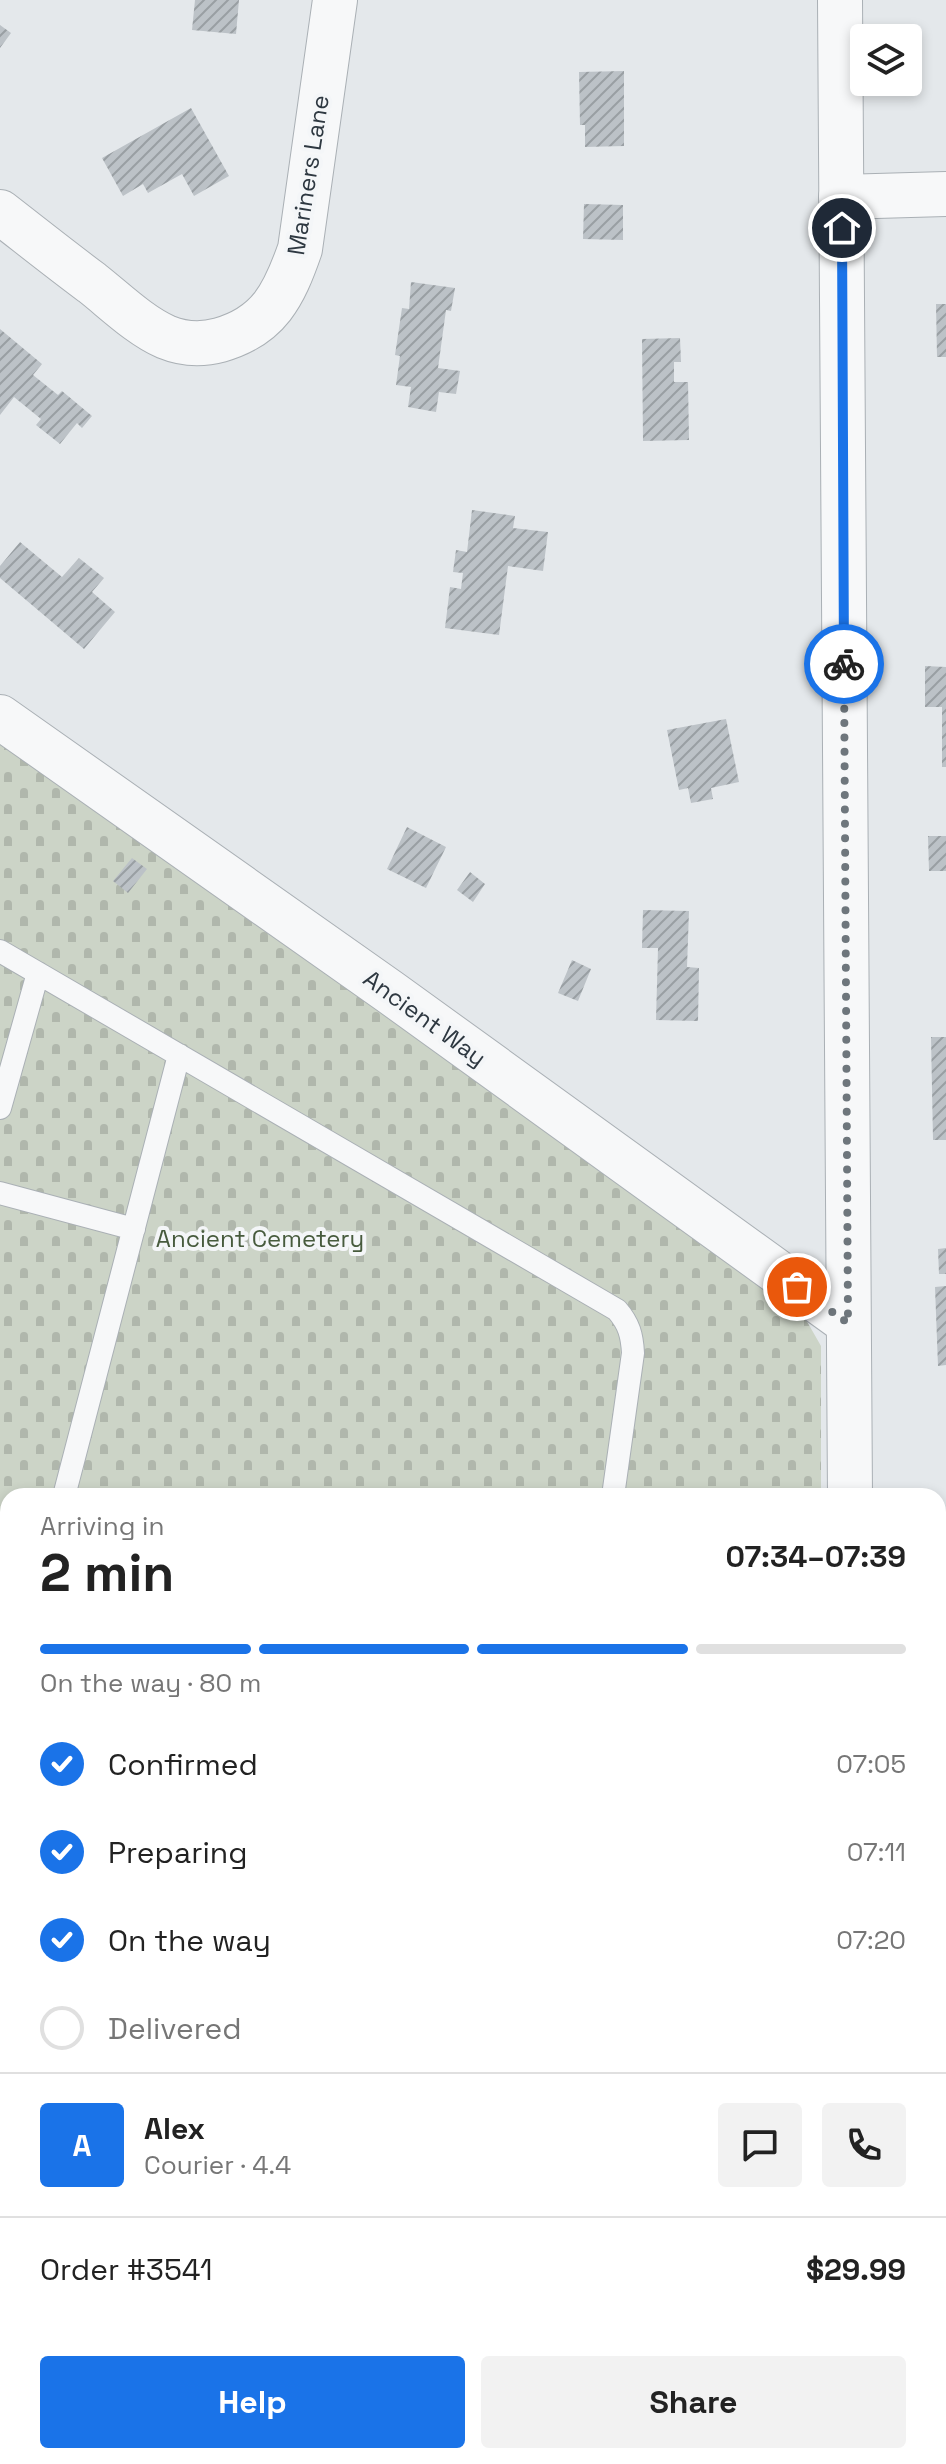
<!DOCTYPE html>
<meta charset="utf-8">
<style>
body{margin:0;font-family:"Space Grotesk",sans-serif;background:#f2f2f2;color:#222;height:100vh;display:flex;flex-direction:column;font-size:30px;white-space:nowrap}
*{box-sizing:border-box;margin:0}
p{font-size:26px;color:#767676}
.icon{flex:none;width:44px;height:44px;fill:none;stroke:currentColor;stroke-width:2;stroke-linecap:round;stroke-linejoin:round}
.map{position:relative;flex:1;overflow:hidden}
.details{position:absolute;left:0px;top:1488px;width:946px;height:976px;display:flex;flex-direction:column;background:#fff;border-radius:24px 24px 0 0;box-shadow:0 4px 12px #0003}
.details>*{flex:none}
.fabs{position:absolute;left:850px;top:24px;display:grid;gap:16px}
.fabs a{display:grid;place-items:center;width:72px;height:72px;border-radius:8px;background:#fff;box-shadow:0 4px 12px #0003;font-size:40px}
.pin{position:absolute;display:grid;place-items:center;width:68px;height:68px;color:#fff;margin:-34px;border:4px solid #fff;border-radius:50%;box-shadow:0 2px 8px #0007}
.courier{position:absolute;display:grid;place-items:center;width:80px;height:80px;margin:-40px;border:6px solid #1a73e8;border-radius:50%;background:#fff;color:#222;box-shadow:0 2px 10px #0007}
.overview em{font-style:normal;font-weight:600}
.overview div{display:flex;flex-direction:column-reverse}
.overview{display:flex;align-items:center;justify-content:space-between;height:136px;padding:0 40px}
h1{font-size:52px;font-weight:600;line-height:60px}
.bar{display:grid;grid-template-columns:repeat(4,1fr);gap:12px 8px;align-content:center;height:96px;padding:0 40px}
.bar i{height:10px;border-radius:6px;background:#e0e0e0}
.bar .selected{background:#1a73e8}
.bar p{grid-column:span 4}
.line{display:flex;align-items:center;gap:20px;padding:0 40px;border-top:2px solid #e0e0e0}
.line div{flex:1}
.round{display:grid;place-items:center;flex:none;width:84px;height:84px;border-radius:8px;background:#f2f2f2}
ol{padding:0 40px;list-style:none}
li{display:flex;align-items:center;gap:24px;height:88px}
li p{margin-inline-start:auto}
li .icon{padding:8px;border-radius:50%;background:#1a73e8;color:#fff;stroke-width:4}
li:last-child{color:#767676}
li i{width:44px;height:44px;border:4px solid #e0e0e0;border-radius:50%}
.cta{display:flex;gap:16px;margin-top:auto;padding:16px 40px}
.cta a{flex:1;height:92px;border-radius:8px;background:#1a73e8;color:#fff;font-size:32px;font-weight:600;line-height:92px;text-align:center}
.cta a+a{background:#f2f2f2;color:#222}
.map>svg:first-child{display:block}
</style>
<div class="map">
<svg width="946" height="2464" viewBox="0 0 946 2464">
<defs>
<pattern id="cemetery-stones" width="16" height="16" patternUnits="userSpaceOnUse" patternTransform="scale(2)"><rect width="16" height="16" fill="#ccd4c7"/><path d="M2 7V4a2 2 0 0 1 4 0v3zM10 15v-3a2 2 0 0 1 4 0v3z" fill="#b0b7ac"/></pattern>
<pattern id="building-hatch" width="6" height="6" patternUnits="userSpaceOnUse" patternTransform="scale(2)"><rect width="6" height="6" fill="#bcc2c7"/><path d="M-1 1l2-2M0 6l6-6M5 7l2-2" fill="none" stroke="#999fa3"/></pattern>
</defs>
<rect width="100%" height="100%" fill="#e4e8eb"/>
<path fill="url(#cemetery-stones)" d="M0 731 801 1311 821 1346V1496H8V2006H0Z"/>
<path fill="url(#building-hatch)" d="M195 0H239L236 34 192 30Z
M0 25 11 33 0 48Z
M624 71V146L585 147V125H580L579 72Z
M191 108 229 176 194 196 182 174 148 193 143 184 123 196 102 158Z
M584 204 623 205V240L583 239Z
M411 282 455 288 451 311 446 310 438 368 460 371 456 394 439 392 436 412 408 407 411 387 396 385 400 356 395 355 402 308 409 309Z
M936 304H946V357H937Z
M0 329 42 364 33 375 58 395 62 391 92 416 82 428 77 423 60 444 36 425 41 419 14 397 0 415Z
M680 338 681 362H674V382H688L689 440 643 441 642 339Z
M472 510 515 516 513 528 548 532 543 571 508 566 499 635 445 628 450 587 461 589 463 573 453 572 456 550 467 552Z
M20 542 62 577 79 558 104 578 92 592 115 612 84 649 0 578V566Z
M925 666 946 667V767H942V707H925Z
M726 719 739 782 711 788 713 799 691 803 688 788 679 790 667 730Z
M407 827 446 847 426 888 387 869Z
M928 836H946V871H929Z
M132 858 147 869 128 893 113 881Z
M470 872 485 884 473 902 457 890Z
M643 910 689 911 687 967 699 968 698 1021 656 1020 658 948H642Z
M572 960 591 969 578 1001 558 993Z
M931 1037H946V1140H933Z
M946 1248V1274H939L938 1249Z
M946 1286V1365L938 1366 935 1287Z
M0 2102H8V2144H0Z
M432 2456H465L455 2464H438Z"/>
<g fill="none" stroke-linecap="round" stroke-linejoin="round">
<defs>
<path id="service" d="M0 951 617 1310C629 1324 632 1335 633 1353L613 1496
M0 1108 38 973
M0 1193 134 1229
M64 1496 179 1055
M0 1739 8 1709
M0 1919H8"/>
<path id="minor" d="M841 197 946 194
M0 212C31 236 61 260 92 283 115 301 139 325 166 337 183 344 202 345 220 340 269 326 284 295 300 249L335 0
M0 717 390 992 848 1323
M0 2019H8"/>
<path id="tertiary" d="M840 0 850 1496
M938 2020 946 2039
M814 2464V2456"/>
</defs>
<use href="#service" stroke="#aab0b5" stroke-width="24"/>
<use href="#minor" stroke="#aab0b5" stroke-width="46"/>
<use href="#tertiary" stroke="#aab0b5" stroke-width="46"/>
<use href="#service" stroke="#f7f8f9" stroke-width="22"/>
<use href="#minor" stroke="#f7f8f9" stroke-width="44"/>
<use href="#tertiary" stroke="#f7f8f9" stroke-width="44"/>
</g>
<g fill="none" stroke-linecap="round" stroke-linejoin="round">
<path stroke="#6e767c" stroke-width="8" stroke-dasharray="0 14.4" d="M797 1287 848 1323 844 664"/>
<path stroke="#1a73e8" stroke-width="10" d="M842 228 844 664"/>
</g>
<g text-anchor="middle" dominant-baseline="central" stroke-width="8" stroke-linejoin="round" paint-order="stroke">
<g font-size="24" fill="#2e3841" stroke="#f4f6f8">
<text transform="translate(308 175) rotate(-81)">Mariners Lane</text>
<text transform="translate(425 1018) rotate(36)">Ancient Way</text>
</g>
<g font-size="24" fill="#475b3d" stroke="#f4f6f8">
<text x="260" y="1238">Ancient Cemetery</text>
</g>
</g>
</svg>
<div class="fabs">
<a><svg class="icon" aria-label="layers" viewBox="0 0 24 24"><path d="M12 4l9 5-9 5-9-5zM3 14l9 5 9-5"/></svg></a>
</div>
<div class="pin" style="left:797px;top:1287px;background:#ea580c"><svg class="icon" aria-label="bag" viewBox="0 0 24 24"><path d="M5 8h14l-1 12H6zM9 8a3 3 0 0 1 6 0"/></svg></div>
<div class="pin" style="left:842px;top:228px;background:#1f2937"><svg class="icon" aria-label="home" viewBox="0 0 24 24"><path d="M3 11l9-7 9 7M6 9v11h12V9"/></svg></div>
<div class="courier" style="left:844px;top:664px"><svg class="icon" aria-label="bike" viewBox="0 0 24 24"><circle cx="6" cy="16" r="4"/><circle cx="18" cy="16" r="4"/><path d="M6 16l4-8h5l3 8M10 8l3 8H6M13 5h3"/></svg></div>
<section class="details">
<div class="overview"><div><h1>2 min</h1><p>Arriving in</p></div><em>07:34–07:39</em></div>
<div class="bar"><i class="selected"></i><i class="selected"></i><i class="selected"></i><i></i><p>On the way · 80 m</p></div>
<ol>
<li><svg class="icon" aria-label="check" viewBox="0 0 24 24"><path d="M5 12l5 5 9-10"/></svg>Confirmed<p>07:05</p></li>
<li><svg class="icon" aria-label="check" viewBox="0 0 24 24"><path d="M5 12l5 5 9-10"/></svg>Preparing<p>07:11</p></li>
<li><svg class="icon" aria-label="check" viewBox="0 0 24 24"><path d="M5 12l5 5 9-10"/></svg>On the way<p>07:20</p></li>
<li><i></i>Delivered</li>
</ol>
<div class="line" style="height:144px"><b class="round" style="background:#1a73e8;color:#fff">A</b><div><b>Alex</b><p>Courier · 4.4</p></div><a class="round"><svg class="icon" aria-label="chat" viewBox="0 0 24 24"><path d="M4 5h16v11H9l-5 4z"/></svg></a><a class="round"><svg class="icon" aria-label="phone" viewBox="0 0 24 24"><path d="M5 4h4l2 5-3 2q2 4 5 5l2-3 5 2v4C11 20 4 13 5 4z"/></svg></a></div>
<div class="line" style="height:104px"><div>Order #3541</div><b>$29.99</b></div>
<div class="cta"><a>Help</a><a>Share</a></div>
</section>
</div>
